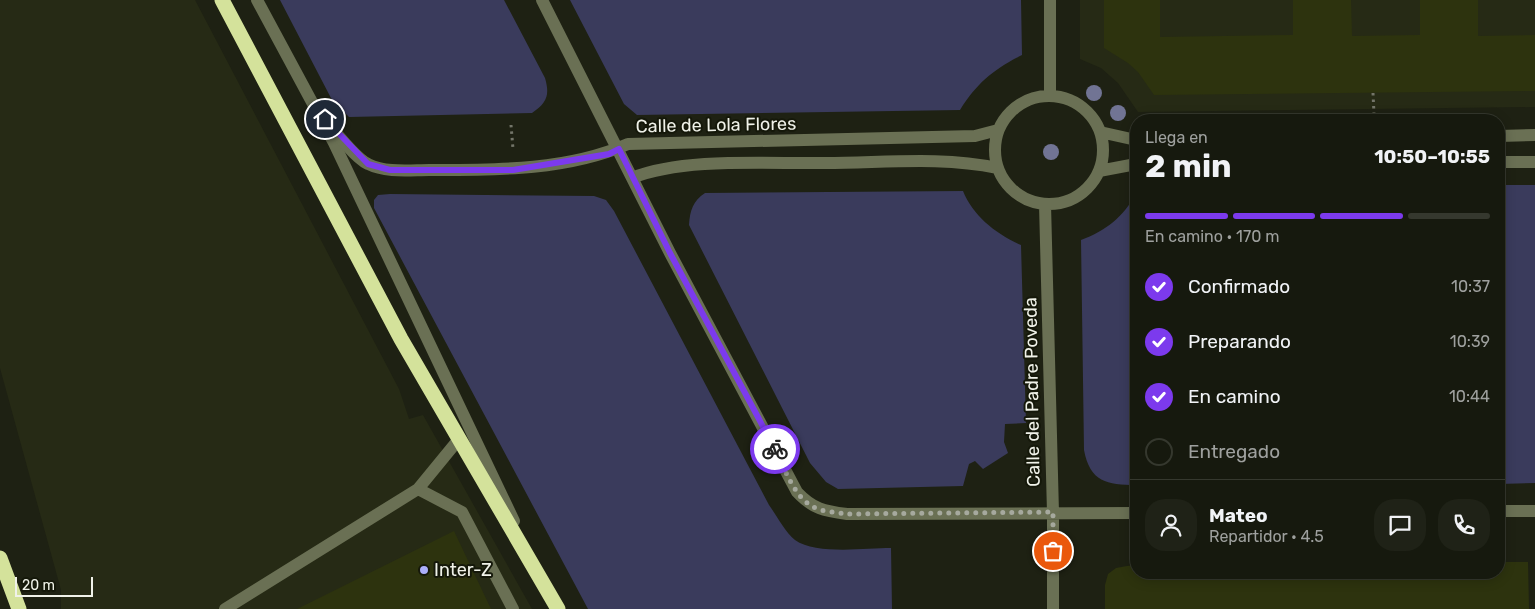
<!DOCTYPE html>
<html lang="es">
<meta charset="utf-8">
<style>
body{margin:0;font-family:Rubik,sans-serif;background:#1f2217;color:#f1f3f6;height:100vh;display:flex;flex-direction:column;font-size:19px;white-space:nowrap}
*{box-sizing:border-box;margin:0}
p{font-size:16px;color:#9ea09e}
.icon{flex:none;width:28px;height:28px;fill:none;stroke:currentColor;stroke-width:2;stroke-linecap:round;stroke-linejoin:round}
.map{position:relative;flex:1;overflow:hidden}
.panel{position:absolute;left:1130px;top:114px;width:375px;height:465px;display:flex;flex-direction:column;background:#16190e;border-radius:20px;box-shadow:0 2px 12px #0003,0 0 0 1px #35382e}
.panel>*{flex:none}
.scale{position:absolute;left:15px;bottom:12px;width:78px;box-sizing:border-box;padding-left:5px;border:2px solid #f0f2e9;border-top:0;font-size:14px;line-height:18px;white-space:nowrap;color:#f0f2e9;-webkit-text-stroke:4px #15180a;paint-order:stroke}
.pin{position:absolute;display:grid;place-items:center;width:42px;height:42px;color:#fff;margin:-21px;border:2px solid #fff;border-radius:50%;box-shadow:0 1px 5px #0007}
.courier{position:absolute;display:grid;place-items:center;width:50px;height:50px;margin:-25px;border:4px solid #7c3aed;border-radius:50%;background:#fff;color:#222;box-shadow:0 1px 6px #0007}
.summary em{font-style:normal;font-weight:700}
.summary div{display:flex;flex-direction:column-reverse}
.summary{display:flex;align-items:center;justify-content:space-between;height:85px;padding:0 15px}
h1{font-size:32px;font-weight:700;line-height:38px}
.bar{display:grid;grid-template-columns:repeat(4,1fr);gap:8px 5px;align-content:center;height:60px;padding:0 15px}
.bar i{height:6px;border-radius:4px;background:#35382e}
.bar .on{background:#7c3aed}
.bar p{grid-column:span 4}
.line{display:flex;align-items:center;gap:12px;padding:0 15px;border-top:1px solid #35382e}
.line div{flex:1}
.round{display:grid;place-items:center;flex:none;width:52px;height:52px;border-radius:20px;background:#1f2217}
ol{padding:0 15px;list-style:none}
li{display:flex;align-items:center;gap:15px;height:55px}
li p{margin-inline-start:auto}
li .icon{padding:5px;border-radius:50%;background:#7c3aed;color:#fff;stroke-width:4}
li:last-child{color:#9ea09e}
li i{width:28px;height:28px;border:2px solid #35382e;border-radius:50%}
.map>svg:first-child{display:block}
</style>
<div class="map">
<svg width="1535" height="609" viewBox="0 0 1535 609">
<rect width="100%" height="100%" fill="#1e2113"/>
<path fill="#262a15" d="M0 0H195L399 389 409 419 423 415 532 609H61V590L0 368Z
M1080 0H1535V107L1138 112 1118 83 1101 68 1080 59Z"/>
<path fill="#3a3b5c" d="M280 0H504L545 78C550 95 547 103 532 113L349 117 332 100Z
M570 0H1021L1022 55C993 70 978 82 960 110L637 115 624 104Z
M1499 185H1535V483L1499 484Z
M963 191C973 216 996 234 1021 245L1026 423 1005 424 1004 442 1008 453 983 469 975 461 969 464 963 486 838 489 826 482 810 463 689 225C690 210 693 201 705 193Z
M1136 193V485C1107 485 1090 482 1084 450L1081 240C1105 231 1124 217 1136 193Z
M390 194 594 196 606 200 614 211 769 505C777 516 785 532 795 540 816 555 865 548 891 548L892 609H588L374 208V200L378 195Z"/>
<path fill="#2d330e" d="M1104 0H1160V37L1293 35V0H1351L1352 36 1420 35V0H1478V36L1535 35V91L1154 95 1138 72 1128 63 1104 48Z
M454 531 491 609H297Z
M1499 562H1528L1529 609H1105V585L1108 574 1116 568 1127 566 1136 565V572H1499Z"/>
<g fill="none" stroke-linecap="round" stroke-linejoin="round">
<path stroke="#737569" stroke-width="3" stroke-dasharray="2.5 4" stroke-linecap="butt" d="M1373 93 1374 114
M511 125 513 149"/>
<path stroke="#6a7054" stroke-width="12" d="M257 0 334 143 514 521
M418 489 462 512 513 609
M225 609 418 489 459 439"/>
<path stroke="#6a7054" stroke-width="12" d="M542 0 670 253 797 492C813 509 824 511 847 514L1136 513
M1050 0V95
M995 150a54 54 0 1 1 108 0a54 54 0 1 1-108 0Z
M314 106C326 120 353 157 368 164 386 173 410 170 429 170 495 170 566 171 628 144L975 136 998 130
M1100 132 1136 140
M1499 136 1535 135
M1499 162H1535
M1099 171 1136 164
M632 178C684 157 769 164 826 163 882 163 942 156 997 168
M1045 204 1053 513V609
M1499 511H1535"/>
<path stroke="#d4e29b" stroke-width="15" d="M222 0 401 339 558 609
M0 558 19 609"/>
</g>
<g fill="#717494">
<circle cx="1094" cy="93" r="8"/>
<circle cx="1118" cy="113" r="8"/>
<circle cx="1051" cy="152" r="8"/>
</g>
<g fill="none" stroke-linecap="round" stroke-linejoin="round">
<path stroke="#a6a99e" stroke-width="5" stroke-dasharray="0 9" d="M775 449C784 467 793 494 810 505 820 512 835 512 847 514L1053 512V551"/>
<path stroke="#7c3aed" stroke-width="6" d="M325 119 368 164 390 170H513L609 154 619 149 670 253 775 449"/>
</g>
<circle fill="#acaffb" stroke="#15180a" stroke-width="2" cx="424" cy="570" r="5"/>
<g text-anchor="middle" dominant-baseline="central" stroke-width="4" stroke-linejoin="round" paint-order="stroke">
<g font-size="18" fill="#f0f2e9" stroke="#15180a">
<text transform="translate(716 125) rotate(-1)">Calle de Lola Flores</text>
<text transform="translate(1032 392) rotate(-91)">Calle del Padre Poveda</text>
</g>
<g font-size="18" fill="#f0f2e9" stroke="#15180a" text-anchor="start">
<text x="434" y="570">Inter-Z</text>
</g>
</g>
</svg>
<div class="scale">20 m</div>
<div class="pin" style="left:1053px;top:551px;background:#ea580c"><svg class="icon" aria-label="bag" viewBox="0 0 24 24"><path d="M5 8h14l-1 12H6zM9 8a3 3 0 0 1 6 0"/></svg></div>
<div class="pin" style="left:325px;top:119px;background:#1f2937"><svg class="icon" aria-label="home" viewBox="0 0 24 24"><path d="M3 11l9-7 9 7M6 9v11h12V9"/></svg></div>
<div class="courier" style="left:775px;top:449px"><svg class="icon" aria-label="bike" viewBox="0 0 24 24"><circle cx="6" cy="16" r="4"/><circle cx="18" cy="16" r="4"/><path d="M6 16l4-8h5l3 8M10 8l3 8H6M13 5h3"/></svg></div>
<section class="panel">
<div class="summary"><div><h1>2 min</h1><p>Llega en</p></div><em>10:50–10:55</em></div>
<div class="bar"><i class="on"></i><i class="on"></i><i class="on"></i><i></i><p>En camino · 170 m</p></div>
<ol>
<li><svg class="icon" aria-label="check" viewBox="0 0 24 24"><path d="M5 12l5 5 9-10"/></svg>Confirmado<p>10:37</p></li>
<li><svg class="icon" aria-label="check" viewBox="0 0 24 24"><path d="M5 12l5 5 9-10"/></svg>Preparando<p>10:39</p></li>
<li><svg class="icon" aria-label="check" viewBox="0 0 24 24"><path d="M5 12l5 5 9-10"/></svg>En camino<p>10:44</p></li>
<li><i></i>Entregado</li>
</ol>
<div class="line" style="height:90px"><a class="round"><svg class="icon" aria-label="person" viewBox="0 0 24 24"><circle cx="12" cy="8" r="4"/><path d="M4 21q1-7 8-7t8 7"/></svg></a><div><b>Mateo</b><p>Repartidor · 4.5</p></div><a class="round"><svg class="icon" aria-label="chat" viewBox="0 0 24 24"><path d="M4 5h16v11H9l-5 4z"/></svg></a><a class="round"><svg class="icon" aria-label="phone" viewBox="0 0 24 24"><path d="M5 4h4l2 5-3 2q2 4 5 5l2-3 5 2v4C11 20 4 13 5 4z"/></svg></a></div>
</section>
</div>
